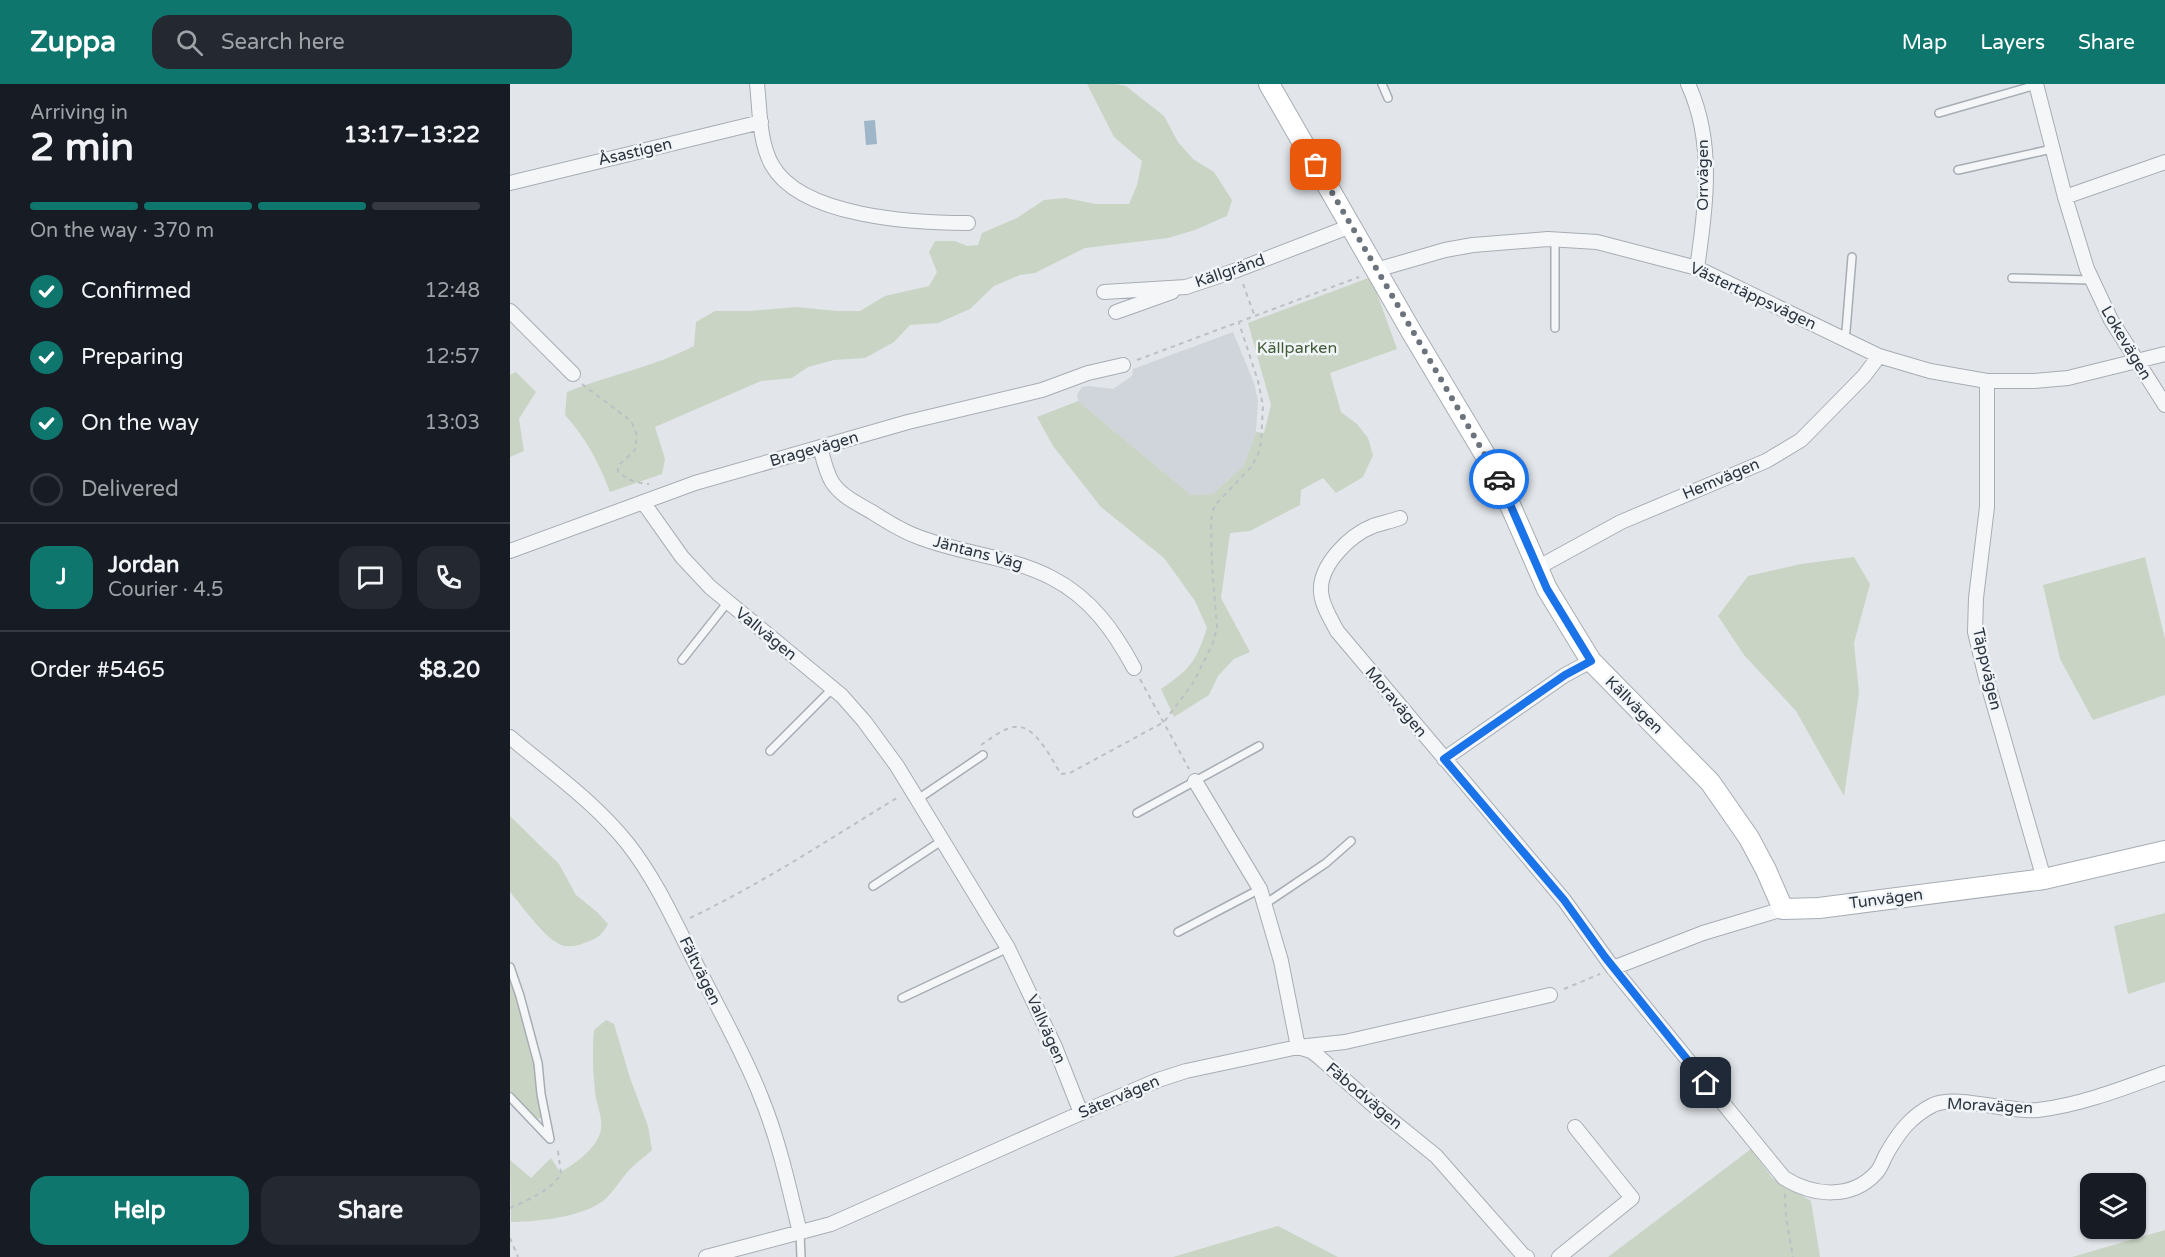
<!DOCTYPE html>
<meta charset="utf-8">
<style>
body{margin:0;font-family:"Varela Round",sans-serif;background:#242831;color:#f1f3f6;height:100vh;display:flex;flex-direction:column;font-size:22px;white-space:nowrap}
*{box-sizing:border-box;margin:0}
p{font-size:20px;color:#9ea1a6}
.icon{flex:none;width:33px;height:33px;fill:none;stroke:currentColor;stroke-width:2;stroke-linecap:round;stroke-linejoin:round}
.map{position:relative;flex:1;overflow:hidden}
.side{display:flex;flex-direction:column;background:#171b24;width:510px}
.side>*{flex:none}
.fabs{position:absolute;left:1570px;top:1089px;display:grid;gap:12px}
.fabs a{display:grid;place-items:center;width:66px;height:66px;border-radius:12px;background:#171b24;box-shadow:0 2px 4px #0004;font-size:30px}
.pin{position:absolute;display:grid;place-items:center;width:51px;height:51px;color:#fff;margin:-26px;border-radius:12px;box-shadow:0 3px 9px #0006}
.courier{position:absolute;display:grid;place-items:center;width:60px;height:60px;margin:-30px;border:4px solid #1a73e8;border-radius:50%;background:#fff;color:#222;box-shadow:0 2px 8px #0007}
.summary em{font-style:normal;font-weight:800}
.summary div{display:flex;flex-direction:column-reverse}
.summary{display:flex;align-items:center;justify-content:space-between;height:102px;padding:0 30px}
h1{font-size:39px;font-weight:800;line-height:45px}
.bar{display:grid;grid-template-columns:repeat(4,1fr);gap:9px 6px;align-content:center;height:72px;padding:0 30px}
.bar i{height:8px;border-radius:4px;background:#363941}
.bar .selected{background:#0f766e}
.bar p{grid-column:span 4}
.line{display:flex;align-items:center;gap:15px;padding:0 30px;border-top:2px solid #363941}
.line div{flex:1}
.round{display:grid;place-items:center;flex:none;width:63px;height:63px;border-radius:18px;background:#242831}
ol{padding:0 30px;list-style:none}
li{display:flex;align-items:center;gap:18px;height:66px}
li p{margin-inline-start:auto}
li .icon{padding:6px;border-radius:50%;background:#0f766e;color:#fff;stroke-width:4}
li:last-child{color:#9ea1a6}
li i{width:33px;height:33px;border:3px solid #363941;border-radius:50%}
.action{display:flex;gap:12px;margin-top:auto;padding:12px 30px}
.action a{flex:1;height:69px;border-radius:18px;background:#0f766e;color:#fff;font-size:24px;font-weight:800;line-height:69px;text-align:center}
.action a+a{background:#242831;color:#f1f3f6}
header{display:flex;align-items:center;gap:36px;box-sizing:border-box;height:84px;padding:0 30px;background:#0f766e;color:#fff}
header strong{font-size:28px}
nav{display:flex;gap:33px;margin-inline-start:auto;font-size:21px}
.search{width:420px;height:54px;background:#242831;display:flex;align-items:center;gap:15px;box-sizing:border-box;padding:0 21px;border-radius:18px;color:#9ea1a6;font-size:22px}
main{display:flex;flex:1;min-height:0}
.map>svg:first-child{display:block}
</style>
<header>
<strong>Zuppa</strong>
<div class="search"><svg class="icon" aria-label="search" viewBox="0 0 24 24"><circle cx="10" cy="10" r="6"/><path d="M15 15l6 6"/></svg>Search here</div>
<nav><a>Map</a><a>Layers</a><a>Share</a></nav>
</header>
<main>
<section class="side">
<div class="summary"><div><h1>2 min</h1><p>Arriving in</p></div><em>13:17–13:22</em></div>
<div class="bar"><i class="selected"></i><i class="selected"></i><i class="selected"></i><i></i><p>On the way · 370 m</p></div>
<ol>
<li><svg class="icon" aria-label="check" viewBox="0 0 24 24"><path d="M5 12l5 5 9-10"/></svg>Confirmed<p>12:48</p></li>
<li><svg class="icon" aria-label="check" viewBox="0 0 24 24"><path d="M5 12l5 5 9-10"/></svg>Preparing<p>12:57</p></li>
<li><svg class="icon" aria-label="check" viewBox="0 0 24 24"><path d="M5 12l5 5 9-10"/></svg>On the way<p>13:03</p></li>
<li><i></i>Delivered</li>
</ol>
<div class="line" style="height:108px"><b class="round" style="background:#0f766e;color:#fff">J</b><div><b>Jordan</b><p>Courier · 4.5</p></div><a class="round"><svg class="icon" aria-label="chat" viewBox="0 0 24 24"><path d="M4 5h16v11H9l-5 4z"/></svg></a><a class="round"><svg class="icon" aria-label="phone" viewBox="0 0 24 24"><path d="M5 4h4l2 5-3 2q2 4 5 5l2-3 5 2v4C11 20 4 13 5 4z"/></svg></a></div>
<div class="line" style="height:78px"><div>Order #5465</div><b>$8.20</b></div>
<div class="action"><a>Help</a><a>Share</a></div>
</section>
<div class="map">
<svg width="1655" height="1173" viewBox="0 0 1655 1173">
<rect width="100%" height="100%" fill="#e2e6ea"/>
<path fill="#d0d5dc" d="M723 248 744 299 748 317 746 348 734 381 703 410 681 411 568 317 567 311 572 303 579 302 603 305 622 292 623 285Z"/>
<path fill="#c9d4c4" d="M577 0H605L616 2 654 32 668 58 683 75 704 88 722 116 717 132 685 146 658 154 575 164 525 189 510 191 484 202 460 225 428 239 400 241 384 258 355 274 324 276 298 283 282 294 251 297 145 343 155 375 152 390 100 408C89 379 76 354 55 331L57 308C99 291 144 283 184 262L186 238 205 227H239L286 223 328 227H350L375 212 419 202 427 188 419 168 425 157H445L457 162 468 161 472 149 507 134 534 116 555 114 586 120H619L627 101 632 77 604 53Z
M861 193 887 265 820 289 831 328 847 340 858 354 863 371 853 393 826 409 813 394 791 406 790 421 740 447 720 449 711 514 740 568 724 575 708 592 699 611 664 633 651 605C680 585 686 578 697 544L685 517 654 474 591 423 543 362 527 333 568 317 681 411 703 410 734 381 746 348 754 349 761 321 738 239Z
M6 288 26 308 9 335 14 367 0 373V291Z
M1344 473 1360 500 1344 559 1349 609 1334 712 1286 627 1234 571 1208 532 1238 492 1291 480Z
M1635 473 1655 555V611L1583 636 1550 575 1533 501Z
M0 732 49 780 66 811 87 828 98 840C93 850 87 855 77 858 69 861 58 865 49 860 32 851 13 823 0 808Z
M1655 829V898L1618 910 1604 842Z
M0 889 24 976 33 1033 25 1036 0 1008Z
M96 936 104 940 120 994 138 1042 142 1066C135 1073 127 1078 120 1085 110 1096 104 1108 93 1117 72 1133 26 1138 1 1138L0 1076 21 1094 41 1074 50 1088C65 1081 89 1062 91 1045 93 1034 86 1019 85 1008 83 987 82 967 84 946Z
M1241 1065 1262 1094 1301 1117 1310 1173H1098Z
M768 1142 828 1173H663Z
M1655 1146V1173H1562Z"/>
<path fill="#9fb6c8" d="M365 36 367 60 356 61 354 37Z"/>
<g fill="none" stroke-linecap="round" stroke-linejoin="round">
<defs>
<path id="lane" d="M872 0 878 14
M1429 29 1526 1
M1448 86 1542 65
M1502 194 1581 196
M1045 244V155
M1333 254 1336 247 1342 173
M172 576 218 518
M260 667 323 604
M408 715 473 671
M627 729 749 662
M363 802 433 756
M755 820 816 779 841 757
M668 848 750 805
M0 883 10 912 28 979 31 1010 40 1055 0 1013
M392 914 498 864
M290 1149 291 1173"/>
<path id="street" d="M247 0C250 26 249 58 262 81 291 133 404 139 458 139
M1178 0C1205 58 1196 123 1187 184
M1526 0 1555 113 1577 185 1601 236 1655 321
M0 99 251 38
M1555 113 1655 78
M866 186 935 166 963 161 1038 155 1087 158 1187 184 1369 272 1420 287 1477 297H1524L1558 294 1655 270
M594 208 676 203 727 186 841 142
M0 227 63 290
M606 228 662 208
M1477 297V423L1466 514 1465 548 1475 590 1534 795
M310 363C313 374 316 388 322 398 331 412 348 420 362 428 376 437 390 446 406 452 450 470 500 472 542 494 581 514 604 547 624 584
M133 418 172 473 200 503 332 612 354 637 387 682 498 864 545 963 571 1029
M890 434C881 437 872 439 863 442 840 451 809 481 811 508 812 522 821 535 827 547L1054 816 1103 884 1274 1094C1303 1112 1341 1116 1366 1089 1371 1084 1373 1076 1377 1069 1389 1048 1401 1032 1423 1021 1448 1010 1498 1029 1528 1026 1571 1021 1614 1004 1655 989
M0 467 185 399 398 338 532 306 578 289 613 281
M1027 484 1111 438 1256 377 1291 356 1354 292 1369 272
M0 653C40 687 85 718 118 760 147 797 166 841 187 882 209 926 234 969 251 1013 269 1057 279 1103 290 1149
M934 675 1055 591 1081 577
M685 697 750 805 771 877 788 963 801 967 809 973 863 1021 926 1072 1014 1172 1017 1173
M1103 884 1193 849 1273 825
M196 1173 321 1140 571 1029 648 996 676 987 788 963 835 958 1040 911
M1049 1173 1122 1114 1065 1043"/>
<path id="secondary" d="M759 0 901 247 986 389 1037 505 1081 577 1200 698 1239 754 1256 786 1273 825 1309 824 1534 795 1655 767"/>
</defs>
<use href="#lane" stroke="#a7adb4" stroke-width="10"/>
<use href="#street" stroke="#a7adb4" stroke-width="16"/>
<use href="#secondary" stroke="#a7adb4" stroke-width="22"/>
<path stroke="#bcc0c5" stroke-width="2" stroke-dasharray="4.5 4.5" stroke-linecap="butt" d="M733 200 745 233
M627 276 849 193
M72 300 121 337 127 351 125 366 108 382V388C118 396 126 399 139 400
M630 595 679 685
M471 661C480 655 490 647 500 644 523 635 540 673 551 690L560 689 654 638 683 599 703 559 707 544 702 482 701 438 703 426 707 419 741 383 748 371 751 359 753 322 748 297 729 239
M180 834C253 799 321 754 390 712
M1054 905 1090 890
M1275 1110 1276 1133 1283 1173
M0 1124C19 1115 39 1108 51 1090L48 1067 46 1064
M0 1154 8 1173"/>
<use href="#lane" stroke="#f5f6f8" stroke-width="7"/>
<use href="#street" stroke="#f5f6f8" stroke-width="14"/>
<use href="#secondary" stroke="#fff" stroke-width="20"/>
</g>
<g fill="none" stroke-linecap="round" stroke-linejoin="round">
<path stroke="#6b737c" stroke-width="6" stroke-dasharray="0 10.8" d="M806 81 989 395"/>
<path stroke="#1a73e8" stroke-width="8" d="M989 395 1037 505 1081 577 1055 591 934 675 1054 816 1095 873 1196 999"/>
</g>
<g text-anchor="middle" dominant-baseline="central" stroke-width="5" stroke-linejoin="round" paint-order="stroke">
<g font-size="16" fill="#2b3541" stroke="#f2f5f7">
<text transform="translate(125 68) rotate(-13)">Åsastigen</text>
<text transform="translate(1193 91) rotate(-90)">Orrvägen</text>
<text transform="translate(720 187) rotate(-19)">Källgränd</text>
<text transform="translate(1243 212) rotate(25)">Västertäppsvägen</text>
<text transform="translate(1616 259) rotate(59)">Lokevägen</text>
<text transform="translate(304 365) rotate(-16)">Bragevägen</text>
<text transform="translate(1211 395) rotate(-23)">Hemvägen</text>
<text transform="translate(468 469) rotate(15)">Jäntans Väg</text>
<text transform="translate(256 550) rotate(39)">Vallvägen</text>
<text transform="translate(1477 585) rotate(77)">Täppvägen</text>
<text transform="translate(886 618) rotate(50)">Moravägen</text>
<text transform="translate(1124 621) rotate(45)">Källvägen</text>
<text transform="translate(1376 815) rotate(-7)">Tunvägen</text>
<text transform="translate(190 887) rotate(64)">Fältvägen</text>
<text transform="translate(536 945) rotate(66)">Vallvägen</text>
<text transform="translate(854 1012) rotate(40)">Fäbodvägen</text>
<text transform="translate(609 1013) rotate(-23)">Sätervägen</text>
<text transform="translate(1480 1022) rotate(3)">Moravägen</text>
</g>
<g font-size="16" fill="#425d39" stroke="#f2f5f7">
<text x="787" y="264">Källparken</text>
</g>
</g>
</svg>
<div class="fabs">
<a><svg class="icon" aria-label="layers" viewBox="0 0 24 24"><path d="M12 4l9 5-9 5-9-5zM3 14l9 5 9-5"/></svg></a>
</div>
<div class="pin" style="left:806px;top:81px;background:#ea580c"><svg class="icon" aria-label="bag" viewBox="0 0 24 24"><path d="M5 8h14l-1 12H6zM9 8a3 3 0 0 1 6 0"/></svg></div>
<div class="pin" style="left:1196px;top:999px;background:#1f2937"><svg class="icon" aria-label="home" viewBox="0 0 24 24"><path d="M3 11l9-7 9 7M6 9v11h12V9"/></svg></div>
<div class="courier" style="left:989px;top:395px"><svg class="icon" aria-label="car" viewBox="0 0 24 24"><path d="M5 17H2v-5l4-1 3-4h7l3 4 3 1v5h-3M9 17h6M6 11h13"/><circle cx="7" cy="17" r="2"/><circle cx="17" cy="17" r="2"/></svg></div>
</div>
</main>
